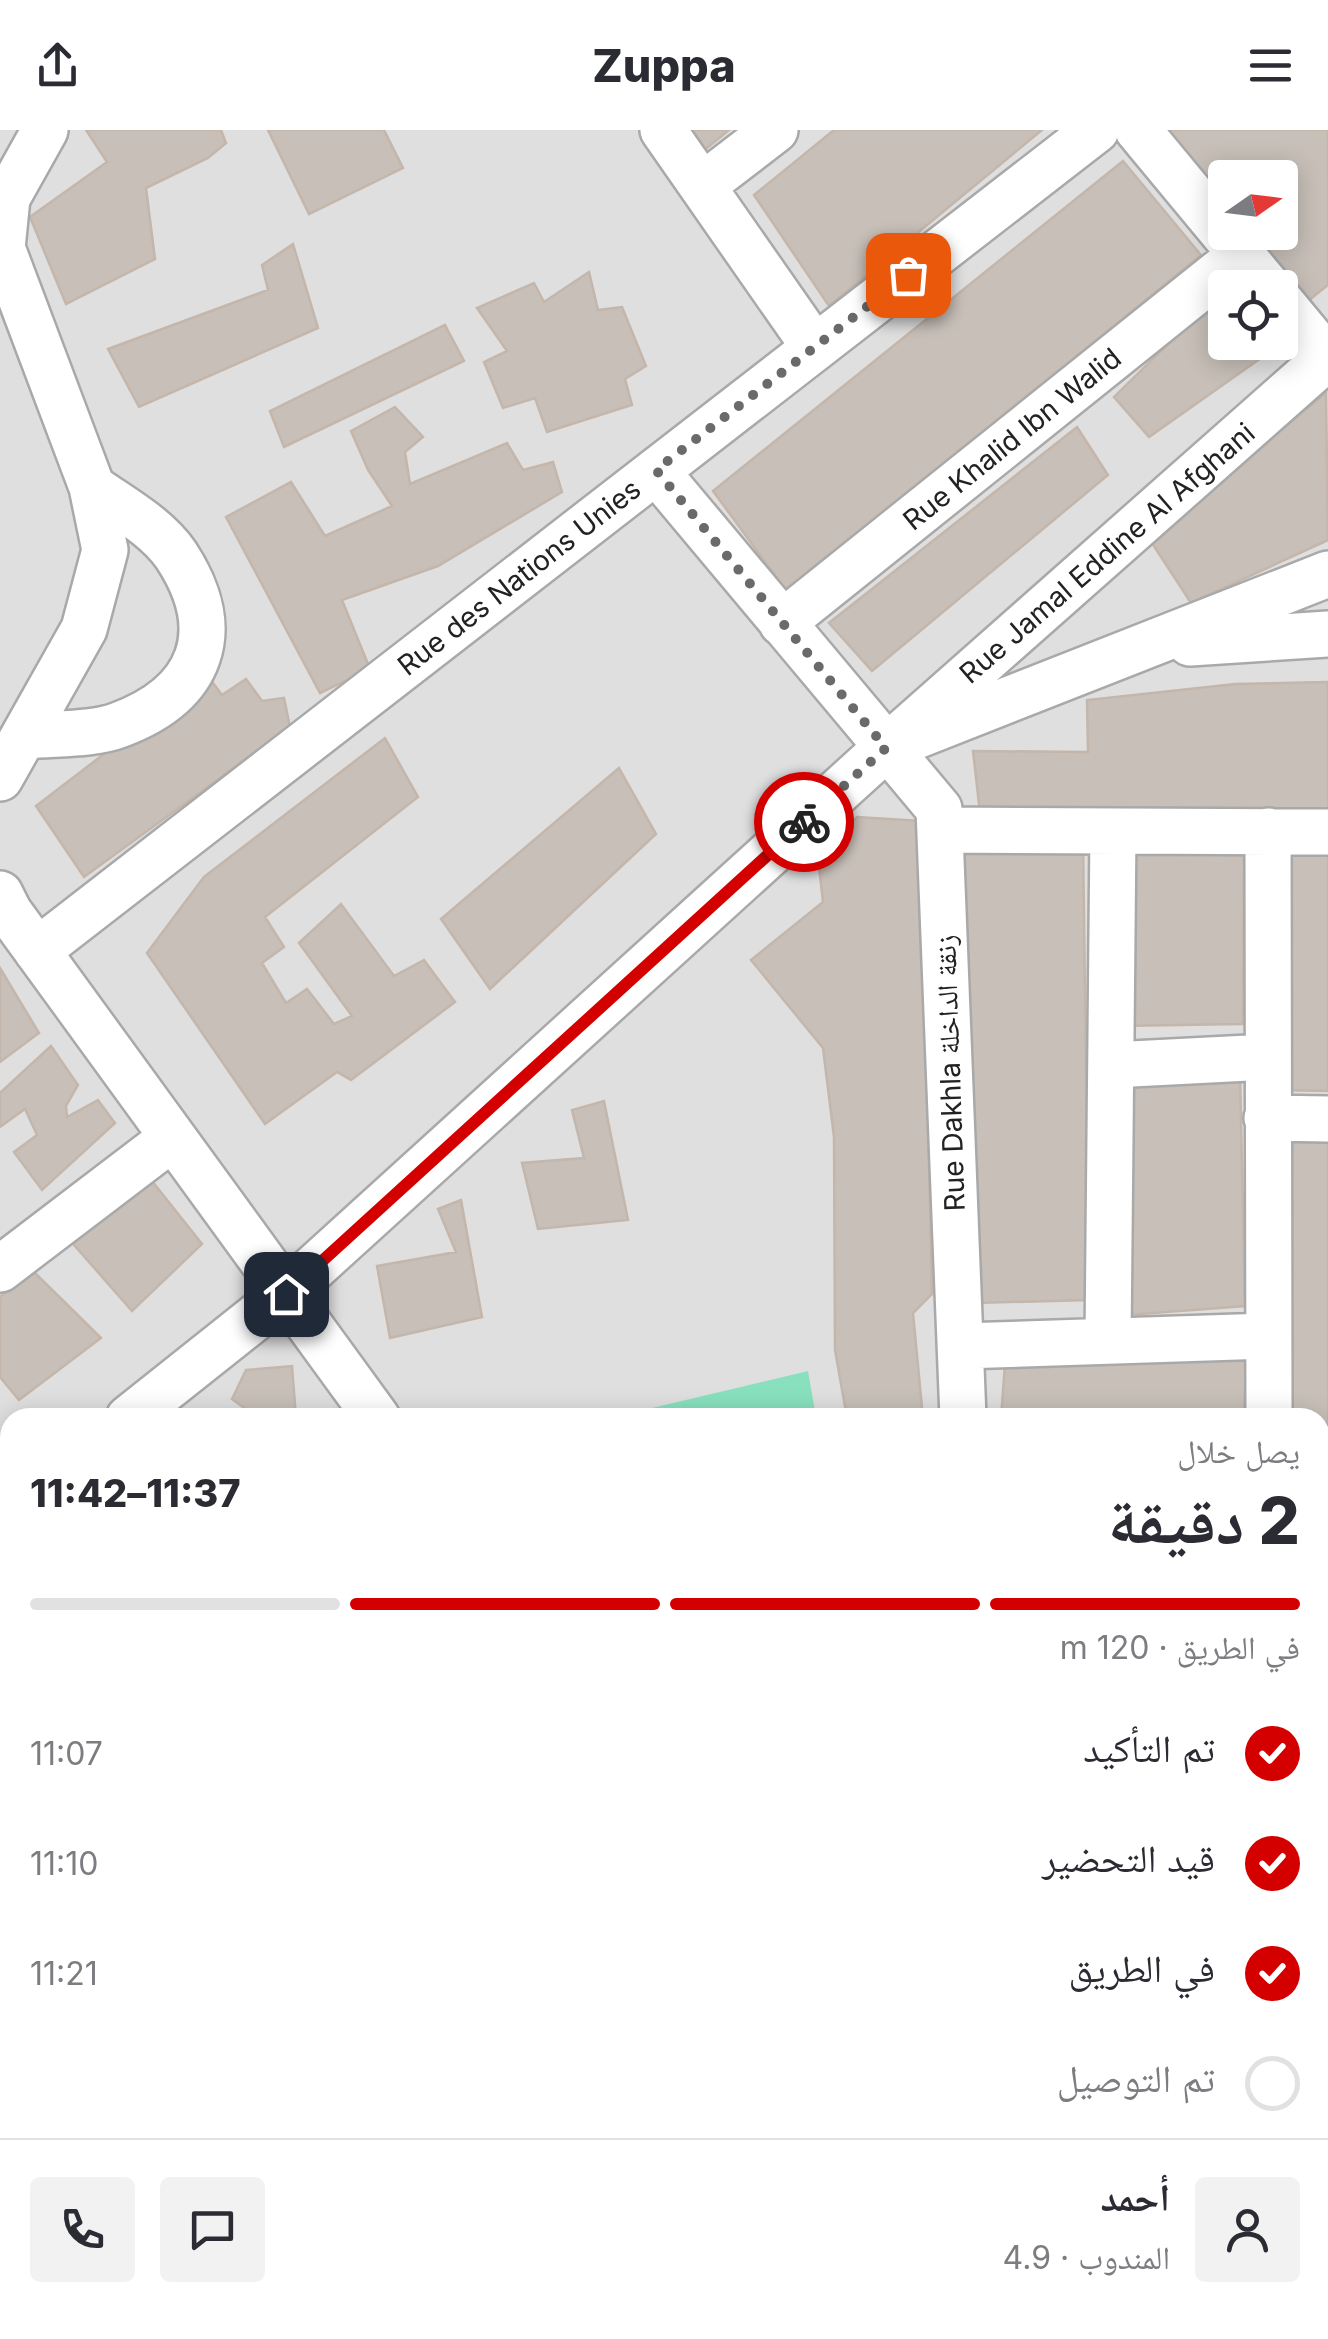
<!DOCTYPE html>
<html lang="ar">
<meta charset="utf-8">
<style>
body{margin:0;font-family:Inter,"Noto Naskh Arabic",sans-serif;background:#f2f2f3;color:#2b2b33;direction:rtl;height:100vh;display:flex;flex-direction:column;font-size:38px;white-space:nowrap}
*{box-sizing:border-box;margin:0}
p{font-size:32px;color:#7c7c81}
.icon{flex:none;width:55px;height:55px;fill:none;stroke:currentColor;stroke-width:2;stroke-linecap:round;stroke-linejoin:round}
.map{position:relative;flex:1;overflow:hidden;direction:ltr}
.side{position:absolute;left:0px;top:1278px;width:1330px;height:932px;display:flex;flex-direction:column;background:#fff;border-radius:30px 30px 0 0;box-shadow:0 5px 25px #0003;direction:rtl}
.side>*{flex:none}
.needle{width:65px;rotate:76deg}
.tools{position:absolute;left:1208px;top:30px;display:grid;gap:20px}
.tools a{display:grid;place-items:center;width:90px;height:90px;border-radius:10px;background:#fff;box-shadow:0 5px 25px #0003;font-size:50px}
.pin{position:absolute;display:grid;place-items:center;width:85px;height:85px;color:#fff;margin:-42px;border-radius:20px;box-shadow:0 5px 15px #0006}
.courier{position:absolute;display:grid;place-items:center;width:100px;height:100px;margin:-50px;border:8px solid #d40000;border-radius:50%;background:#fff;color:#222;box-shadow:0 2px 12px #0007}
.head em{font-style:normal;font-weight:800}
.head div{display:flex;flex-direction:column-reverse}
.head{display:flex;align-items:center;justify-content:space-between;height:170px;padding:0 30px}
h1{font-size:65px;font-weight:800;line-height:75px}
.bar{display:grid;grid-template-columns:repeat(4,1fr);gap:15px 10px;align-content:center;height:120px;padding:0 30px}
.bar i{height:12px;border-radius:8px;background:#e1e1e2}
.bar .active{background:#d40000}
.bar p{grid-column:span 4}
.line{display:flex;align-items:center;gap:25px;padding:0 30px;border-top:2px solid #e1e1e2}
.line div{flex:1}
.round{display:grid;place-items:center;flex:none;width:105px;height:105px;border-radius:10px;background:#f2f2f3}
ol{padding:0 30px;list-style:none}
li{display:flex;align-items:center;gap:30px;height:110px}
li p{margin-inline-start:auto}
li .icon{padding:10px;border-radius:50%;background:#d40000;color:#fff;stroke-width:4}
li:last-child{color:#7c7c81}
li i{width:55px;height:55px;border:5px solid #e1e1e2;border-radius:50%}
header{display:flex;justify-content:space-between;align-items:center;height:130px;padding:0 30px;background:#fff;font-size:45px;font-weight:800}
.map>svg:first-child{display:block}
</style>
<header><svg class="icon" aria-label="menu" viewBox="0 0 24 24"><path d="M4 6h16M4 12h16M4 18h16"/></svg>Zuppa<svg class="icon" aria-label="share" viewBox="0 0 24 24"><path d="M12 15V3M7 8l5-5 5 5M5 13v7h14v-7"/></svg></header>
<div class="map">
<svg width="1328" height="2209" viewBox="0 0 1328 2209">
<rect width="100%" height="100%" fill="#f2efe9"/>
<path fill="#e0dfdf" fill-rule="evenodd" d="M0 0H1328V2209H0ZM1225 48H1280V102H1225ZM1225 158H1280V212H1225ZM10 1288H1320V2200H10Z"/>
<path fill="#88e0be" d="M808 1241 816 1287H614Z"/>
<path fill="#dddde8" d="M555 2200H898L897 2209H556Z"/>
<path fill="#c7bfb8" stroke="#c4b6ab" stroke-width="2.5" d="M86 0H221L226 13 208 28 146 58 155 129 66 174 30 87 107 32Z
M268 0H384L403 38 309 84Z
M686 0H729L701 23Z
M834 0H1042L829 176 754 65Z
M1151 0H1328V155L1298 179 1235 102H1280V48H1225V90Z
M1123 31 1201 125 788 463 713 361Z
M293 114 318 198 139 277 108 219 268 160 262 135Z
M589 142 598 180 622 177 646 236 625 249 632 275 547 302 535 268 503 278 484 232 507 221 477 178 534 153 544 172Z
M1225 158V212H1271L1275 218 1149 307 1114 267Z
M445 195 464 231 284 317 270 281Z
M1326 263 1328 410 1191 473 1148 407Z
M395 277 423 307 405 322 410 354 507 313 523 340 553 332 562 362 438 436 342 470 370 539 320 563 226 387 291 352 325 406 392 376 368 340 351 301Z
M1077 297 1108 345 872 541 829 493Z
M207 545 222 565 246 549 262 571 284 568 290 597 84 747 36 676Z
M1328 552V687L980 683 973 621 1088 622 1087 570 1235 554Z
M385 608 418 667 265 787 284 817 262 833 286 873 307 859 334 894 352 886 299 813 341 774 394 846 424 830 455 872 351 950 337 942 265 994 147 823 204 747Z
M619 638 656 704 490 859 441 789Z
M857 687 921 691 932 1164 913 1183 923 1288H847L835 1220 834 1007 823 918 751 830 823 772 818 728Z
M1083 708 1089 1170 975 1173 962 710Z
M1120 715 1244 716 1243 894 1118 896Z
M1328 718V961L1270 960 1274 719Z
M0 838 39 903 0 932Z
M51 916 78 955 66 976 67 987 98 970 115 993 42 1060 14 1022 37 1005 25 979 0 997V963Z
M1240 942 1245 1176 1128 1185 1123 951Z
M604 971 628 1090 538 1099 522 1033 584 1028 572 980Z
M1275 1011 1328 1013V1306H1320V1288H1283Z
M148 1046 202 1114 132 1181 67 1107Z
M461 1070 482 1187 390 1208 377 1136 456 1122 438 1079Z
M32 1140 101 1208 19 1270 0 1247V1167Z
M1248 1217 1243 1288H1001L1006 1220Z
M292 1236 296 1288H226L247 1280 232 1269 246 1240Z
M1320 1367H1328V1478L1320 1479Z
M1320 1527H1328V1647L1320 1648Z
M1328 1680V1865H1320V1681Z
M10 1742V1827L0 1826V1743Z
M1326 1951 1328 2209H964L991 2208 992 2200H1320V1952Z
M0 2020H10V2177H0Z
M153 2200H304V2209H153Z
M349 2200 485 2202 487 2209H349Z"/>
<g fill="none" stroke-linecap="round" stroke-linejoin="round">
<defs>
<path id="minor" d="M663 0 815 218
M1138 0 1269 158
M702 56 775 0
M1280 171 1328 229
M656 341 939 679 963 1288
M782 493 1241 125
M1190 513 1328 504
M27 606C55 603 93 605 119 595 202 564 226 501 176 425 156 396 120 377 92 357
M916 606 1328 444
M0 648 84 499 105 420 92 357 2 118 7 68 45 0
M940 700 1328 702
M1268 701 1269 1288
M0 764 9 782 377 1288
M37 821 1096 0
M1112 935 1268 927
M1267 988 1328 989
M0 1139 172 1008
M1108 1211 1113 701
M961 1216 1268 1206
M129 1288 285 1164 886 618 1328 227
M1320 1351H1328
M0 1390 10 1382
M1320 1515 1328 1514
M1320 1671H1328
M1320 1903 1328 1902
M0 1981H10
M128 2200V2209
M335 2200V2209
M535 2200 536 2209
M927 2209 928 2200"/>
</defs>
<use href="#minor" stroke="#a9a9a9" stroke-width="50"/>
<use href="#minor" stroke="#fff" stroke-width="45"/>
</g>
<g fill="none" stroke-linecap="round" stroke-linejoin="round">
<path stroke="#6b6a68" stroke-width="10" stroke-dasharray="0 18" d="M804 692 886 618 656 340 908 145"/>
<path stroke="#d40000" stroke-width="12" d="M286 1164 804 692"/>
</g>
<g text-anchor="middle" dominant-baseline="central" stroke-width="8" stroke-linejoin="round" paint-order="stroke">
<g font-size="28" fill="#222" stroke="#fff">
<text transform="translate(1012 309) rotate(-39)">Rue Khalid Ibn Walid</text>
<text transform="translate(1107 423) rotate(-41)">Rue Jamal Eddine Al Afghani</text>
<text transform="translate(519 447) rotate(-38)">Rue des Nations Unies</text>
<text transform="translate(950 943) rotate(-92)">Rue Dakhla زنقة الداخلة</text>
</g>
</g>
</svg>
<div class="tools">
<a><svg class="needle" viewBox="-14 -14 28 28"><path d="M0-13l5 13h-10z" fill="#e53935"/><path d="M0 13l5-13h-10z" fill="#7c7c81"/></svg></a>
<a><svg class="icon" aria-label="locate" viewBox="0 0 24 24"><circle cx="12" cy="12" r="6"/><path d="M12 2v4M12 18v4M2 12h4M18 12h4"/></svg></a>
</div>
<div class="pin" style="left:908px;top:145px;background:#ea580c"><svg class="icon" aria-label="bag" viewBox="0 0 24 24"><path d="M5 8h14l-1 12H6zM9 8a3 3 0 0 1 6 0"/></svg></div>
<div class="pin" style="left:286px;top:1164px;background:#1f2937"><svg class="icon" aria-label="home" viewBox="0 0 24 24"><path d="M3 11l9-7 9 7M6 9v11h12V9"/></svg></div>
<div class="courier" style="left:804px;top:692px"><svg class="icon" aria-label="bike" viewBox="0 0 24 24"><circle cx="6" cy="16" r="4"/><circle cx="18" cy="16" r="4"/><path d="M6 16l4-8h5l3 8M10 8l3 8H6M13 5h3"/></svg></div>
<section class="side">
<div class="head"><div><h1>2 دقيقة</h1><p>يصل خلال</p></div><em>11:37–11:42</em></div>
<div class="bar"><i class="active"></i><i class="active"></i><i class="active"></i><i></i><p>في الطريق · 120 m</p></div>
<ol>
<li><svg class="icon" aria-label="check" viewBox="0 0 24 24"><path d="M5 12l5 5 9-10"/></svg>تم التأكيد<p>11:07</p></li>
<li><svg class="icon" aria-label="check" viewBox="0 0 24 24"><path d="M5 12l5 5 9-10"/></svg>قيد التحضير<p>11:10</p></li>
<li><svg class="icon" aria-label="check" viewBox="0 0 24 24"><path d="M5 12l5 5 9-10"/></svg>في الطريق<p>11:21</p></li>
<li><i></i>تم التوصيل</li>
</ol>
<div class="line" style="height:180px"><a class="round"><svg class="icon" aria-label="person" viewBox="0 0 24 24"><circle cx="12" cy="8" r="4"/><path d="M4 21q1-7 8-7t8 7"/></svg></a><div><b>أحمد</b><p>المندوب · 4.9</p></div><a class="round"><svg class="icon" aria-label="chat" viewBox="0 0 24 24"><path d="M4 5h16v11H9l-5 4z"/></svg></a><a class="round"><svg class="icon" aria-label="phone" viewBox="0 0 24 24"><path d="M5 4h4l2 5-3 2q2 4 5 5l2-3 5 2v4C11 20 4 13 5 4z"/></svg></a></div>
</section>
</div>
